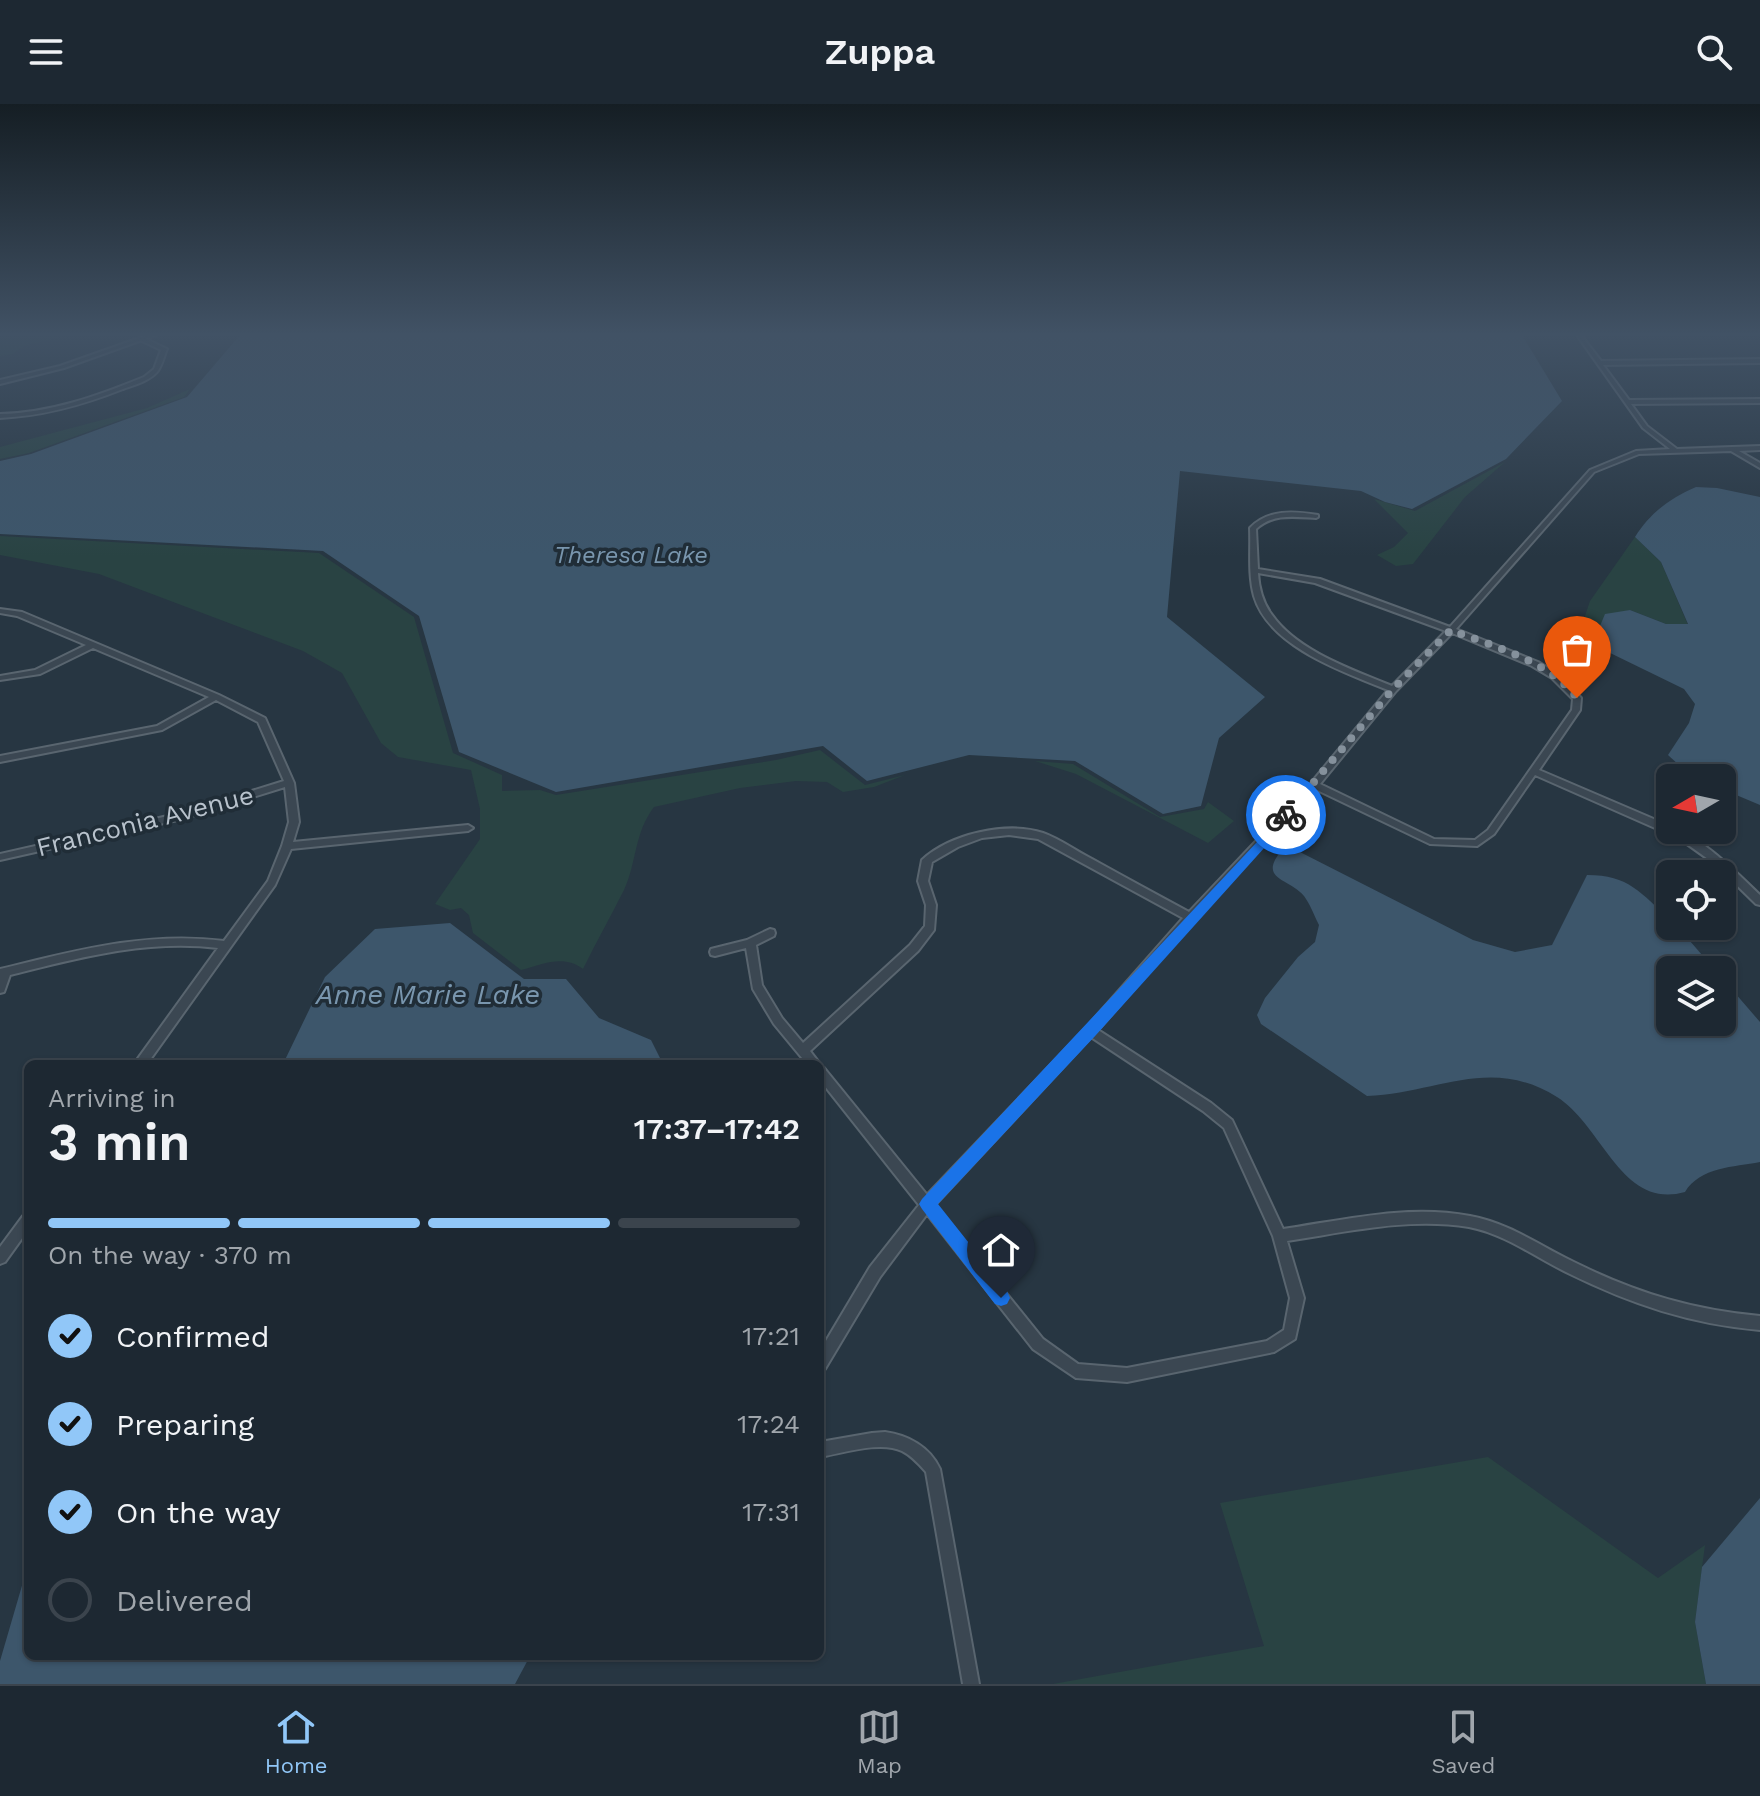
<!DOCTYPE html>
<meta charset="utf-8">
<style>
body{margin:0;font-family:"Work Sans",sans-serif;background:#25303a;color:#f1f3f6;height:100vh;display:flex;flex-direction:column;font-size:30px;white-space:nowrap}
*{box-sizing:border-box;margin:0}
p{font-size:26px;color:#a0a6ac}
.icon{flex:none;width:44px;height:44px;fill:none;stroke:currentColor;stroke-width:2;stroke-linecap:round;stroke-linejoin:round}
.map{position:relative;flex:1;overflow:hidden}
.drawer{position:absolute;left:24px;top:956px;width:800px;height:600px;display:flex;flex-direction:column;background:#1d2832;border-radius:12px;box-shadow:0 2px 6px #0004,0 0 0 2px #3b444d}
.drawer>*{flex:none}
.needle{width:52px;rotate:261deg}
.fabs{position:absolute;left:1656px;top:660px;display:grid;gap:16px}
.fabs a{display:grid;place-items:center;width:80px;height:80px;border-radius:12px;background:#1d2832;box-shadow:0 2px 6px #0004,0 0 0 2px #3b444d;font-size:40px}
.pin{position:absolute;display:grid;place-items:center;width:68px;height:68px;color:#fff;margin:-82px -34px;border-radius:50% 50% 50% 0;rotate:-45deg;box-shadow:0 0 8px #0007}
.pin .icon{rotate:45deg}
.courier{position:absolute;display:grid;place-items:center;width:80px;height:80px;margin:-40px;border:6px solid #1a73e8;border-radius:50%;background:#fff;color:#222;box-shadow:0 2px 10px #0007}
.overview em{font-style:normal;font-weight:600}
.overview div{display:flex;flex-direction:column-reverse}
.overview{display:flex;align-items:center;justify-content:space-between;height:136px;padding:0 24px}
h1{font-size:52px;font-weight:600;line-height:60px}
.bar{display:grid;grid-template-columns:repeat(4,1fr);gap:12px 8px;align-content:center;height:96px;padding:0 24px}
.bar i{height:10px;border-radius:6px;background:#3b444d}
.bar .on{background:#91c7f8}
.bar p{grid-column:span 4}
ol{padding:0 24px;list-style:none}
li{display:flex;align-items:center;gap:24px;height:88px}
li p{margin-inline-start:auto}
li .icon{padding:8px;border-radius:50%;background:#91c7f8;color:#111;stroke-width:4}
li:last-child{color:#a0a6ac}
li i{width:44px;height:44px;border:4px solid #3b444d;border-radius:50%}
header{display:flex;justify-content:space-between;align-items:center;height:104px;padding:0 24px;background:#1d2832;font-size:36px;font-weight:600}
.dock{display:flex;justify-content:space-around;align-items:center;height:112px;border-top:2px solid #3b444d;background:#1d2832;font-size:22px;color:#a0a6ac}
.dock a{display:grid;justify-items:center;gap:4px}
.dock .on{color:#91c7f8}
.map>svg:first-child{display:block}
</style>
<header><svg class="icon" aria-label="menu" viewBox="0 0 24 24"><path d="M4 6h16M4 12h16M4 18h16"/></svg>Zuppa<svg class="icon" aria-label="search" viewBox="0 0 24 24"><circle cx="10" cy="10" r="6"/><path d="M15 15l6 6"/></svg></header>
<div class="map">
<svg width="1760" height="1580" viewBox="0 0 1760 1580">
<rect width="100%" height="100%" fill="#273642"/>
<path fill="#294343" d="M0 231H67L24 242 13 250 0 252Z
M190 285 184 293 29 349 0 355V343L147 304Z
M1505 358 1465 393 1413 460 1396 462 1377 451 1394 443 1408 429 1374 395 1415 407Z
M0 432 319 449 414 513 453 649 502 671V687L540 686 556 691 776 656 820 646 865 681 905 671 874 683 843 688 827 678 796 677 740 684 654 703C634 729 637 758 624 786 611 812 596 838 583 865 564 850 543 860 521 866L473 829 469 811 461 804 450 806 435 800 480 735V705L471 666 398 653 381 639 342 569 303 547 99 470 0 451Z
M1635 433 1661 458 1688 521 1666 520 1630 506 1600 522 1604 546 1581 524 1590 497Z
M1035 657 1073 660 1160 713 1204 705 1208 698 1234 717 1208 739 1076 670Z
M1488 1353 1658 1474 1705 1441 1695 1518 1706 1580H1053L1264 1542 1220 1399Z"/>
<path fill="#3d566b" d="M240 231H1522L1562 297 1506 355 1412 405 1385 398 1361 387 1180 367 1167 513 1265 593 1219 634 1201 702 1163 710 1075 657 969 651 867 677 823 642 556 688 459 648 419 512 323 447 0 430V357L31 350 187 293Z
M1696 383 1717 384 1760 393V701L1722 685V674C1696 674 1687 669 1668 651L1689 619 1695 600 1684 585 1604 546 1600 522 1605 510 1630 506 1666 520H1688L1661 458 1635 433C1651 408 1669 395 1696 383Z
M1282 746H1296L1473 836 1515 848 1552 841 1587 771C1629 771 1641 789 1670 816V822H1677L1715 866H1670V918H1722V874L1760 918V1058C1734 1063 1700 1063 1685 1088 1621 1106 1603 1022 1557 993 1490 951 1436 990 1367 992L1261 920 1257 911 1265 894 1298 853 1315 838 1319 821C1314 811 1310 800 1304 792 1289 774 1257 776 1282 746Z
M450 819 524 875H566L599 914 651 936 663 960H283L325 873 375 825Z
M1760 1394V1580H1706L1695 1518 1702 1463Z
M28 1461V1552H530L515 1580H0V1557Z"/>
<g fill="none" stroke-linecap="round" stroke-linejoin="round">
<defs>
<path id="minor" d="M1577 231H1581L1601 257 1760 255V259L1603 261 1629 296 1760 295V299L1631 300 1647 322 1677 345 1760 342V346L1739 347 1760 359V364L1731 347 1639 350 1594 368 1456 525 1538 558 1558 570 1581 594 1580 606 1539 666 1670 722V726C1696 726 1741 773 1760 791V801L1756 800 1715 760 1680 735 1535 671 1494 730 1477 742 1430 740 1315 685 1194 816 1098 926 1211 999 1232 1016 1283 1125C1344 1116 1408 1100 1470 1112 1510 1119 1543 1144 1580 1161 1639 1190 1695 1206 1760 1212V1226C1690 1220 1631 1200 1568 1169 1535 1153 1505 1130 1469 1123 1408 1113 1347 1128 1287 1137L1304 1194 1295 1235 1274 1248 1127 1278 1076 1274 1033 1245 927 1110 880 1173 825 1265 820 1267V1247L870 1163 919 1101 820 976V962L824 964 927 1091 1086 924 1183 814 1038 735 1009 731 982 734 958 743 932 758 928 777 936 801 934 826 918 847 810 947 820 960H807L774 920 753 885 746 844 715 852 711 851 710 848 711 845 747 836 770 825 774 826 775 829 774 832 756 841 762 881 782 914 803 939 910 841 925 822 926 801 918 777 922 756C950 730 1007 717 1043 729 1060 735 1076 747 1092 755 1124 773 1156 790 1189 808L1311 679 1388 586C1344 568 1269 543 1254 492 1248 470 1251 447 1250 424 1268 405 1294 407 1318 411V413L1316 414C1295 413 1273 409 1256 425L1258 465 1320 475 1450 523 1590 366 1636 347 1670 345 1643 324ZM1258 469 1315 479 1446 527 1392 582C1353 566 1297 547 1272 511 1263 499 1259 485 1258 469ZM1452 529 1532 562 1552 574 1573 595 1572 606 1488 726 1475 736 1434 735 1320 680 1396 587ZM1091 933 1203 1007 1224 1024 1273 1132 1290 1194 1284 1226 1267 1237 1127 1264 1078 1260 1043 1235 935 1101Z
M140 234H144L167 245C164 252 162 262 157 268 149 277 134 281 123 285 83 301 43 312 0 314V310C51 309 97 292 144 273L154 265 161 246 140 236Z
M0 505 22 508 219 591 265 614 294 679 299 718 293 738 468 721 473 724 468 727 291 745 275 781 147 960H134L218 844C147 835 78 854 10 871L4 888 0 889V865C75 847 146 827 224 837L268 777 282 742 289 718 285 683 182 715 0 756V750L181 709 284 677 258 618 216 596 162 626 0 658V652L157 622 209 593 93 544 40 570 0 576V572L35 566 86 541 17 512 0 509Z
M28 1110V1126L5 1158 0 1160V1143L23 1112Z
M885 1328C908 1331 930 1343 940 1365L979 1580H963L926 1368C919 1360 912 1352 902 1347 882 1337 846 1348 825 1352L820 1350V1335L826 1337 872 1329Z"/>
<path id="tertiary" d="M148 231H156L64 264 0 280V276L60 262Z"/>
</defs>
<use href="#minor" stroke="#59656f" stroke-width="4"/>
<use href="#tertiary" stroke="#59656f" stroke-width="4"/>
<use href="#minor" fill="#3b4752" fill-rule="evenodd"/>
<use href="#tertiary" fill="#3b4752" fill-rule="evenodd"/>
</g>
<linearGradient id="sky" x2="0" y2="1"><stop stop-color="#151e24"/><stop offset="0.51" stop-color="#415265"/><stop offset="1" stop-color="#415265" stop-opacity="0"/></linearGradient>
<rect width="1760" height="452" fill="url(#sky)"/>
<path fill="#1a73e8" d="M1286 707 1292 711 1291 714 1096 931 938 1100 1007 1187 1010 1194 1007 1200 1001 1202 995 1200 922 1105 919 1100 922 1095Z"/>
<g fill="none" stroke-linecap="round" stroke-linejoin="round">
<path stroke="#85919c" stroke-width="8" stroke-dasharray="0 14.4" d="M1286 711 1393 585 1451 526C1494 543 1548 556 1577 594"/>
</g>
<g text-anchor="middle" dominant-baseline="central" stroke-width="7" stroke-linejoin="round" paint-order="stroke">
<g font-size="24" font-style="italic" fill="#7996ae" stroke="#202d37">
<text x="631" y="451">Theresa Lake</text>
</g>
<g font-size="26" fill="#b8c2cc" stroke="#202d37">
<text transform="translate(145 717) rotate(-14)">Franconia Avenue</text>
</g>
<g font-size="28" font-style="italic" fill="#7996ae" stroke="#202d37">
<text x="428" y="890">Anne Marie Lake</text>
</g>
</g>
</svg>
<div class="fabs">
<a><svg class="needle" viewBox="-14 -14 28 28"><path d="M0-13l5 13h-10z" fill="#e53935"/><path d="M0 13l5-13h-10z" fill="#a0a6ac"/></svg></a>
<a><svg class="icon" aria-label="locate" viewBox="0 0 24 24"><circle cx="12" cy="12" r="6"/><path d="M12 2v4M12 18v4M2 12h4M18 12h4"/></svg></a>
<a><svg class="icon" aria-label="layers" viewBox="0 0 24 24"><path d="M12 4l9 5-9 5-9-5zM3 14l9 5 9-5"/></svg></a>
</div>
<div class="pin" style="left:1577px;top:594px;background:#ea580c"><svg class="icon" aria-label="bag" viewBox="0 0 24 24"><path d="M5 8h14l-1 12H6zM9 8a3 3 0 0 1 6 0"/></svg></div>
<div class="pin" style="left:1001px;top:1194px;background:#1f2937"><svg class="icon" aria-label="home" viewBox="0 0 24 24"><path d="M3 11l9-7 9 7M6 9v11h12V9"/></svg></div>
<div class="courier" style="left:1286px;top:711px"><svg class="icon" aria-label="bike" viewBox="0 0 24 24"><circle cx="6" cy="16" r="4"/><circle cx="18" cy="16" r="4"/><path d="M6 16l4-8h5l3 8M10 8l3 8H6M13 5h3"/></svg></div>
<section class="drawer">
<div class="overview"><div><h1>3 min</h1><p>Arriving in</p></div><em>17:37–17:42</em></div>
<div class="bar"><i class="on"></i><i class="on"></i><i class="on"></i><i></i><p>On the way · 370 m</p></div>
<ol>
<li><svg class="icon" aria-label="check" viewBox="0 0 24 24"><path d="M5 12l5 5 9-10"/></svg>Confirmed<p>17:21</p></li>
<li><svg class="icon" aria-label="check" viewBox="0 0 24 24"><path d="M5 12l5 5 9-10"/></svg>Preparing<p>17:24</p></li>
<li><svg class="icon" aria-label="check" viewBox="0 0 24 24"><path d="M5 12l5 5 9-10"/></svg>On the way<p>17:31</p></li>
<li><i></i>Delivered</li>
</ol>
</section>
</div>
<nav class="dock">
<a class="on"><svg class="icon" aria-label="home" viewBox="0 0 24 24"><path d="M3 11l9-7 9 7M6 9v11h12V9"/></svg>Home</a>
<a><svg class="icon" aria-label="map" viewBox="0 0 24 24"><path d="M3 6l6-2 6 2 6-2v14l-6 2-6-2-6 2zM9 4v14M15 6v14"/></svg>Map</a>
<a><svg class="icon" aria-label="saved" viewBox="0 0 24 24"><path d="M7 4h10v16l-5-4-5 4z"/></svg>Saved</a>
</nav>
